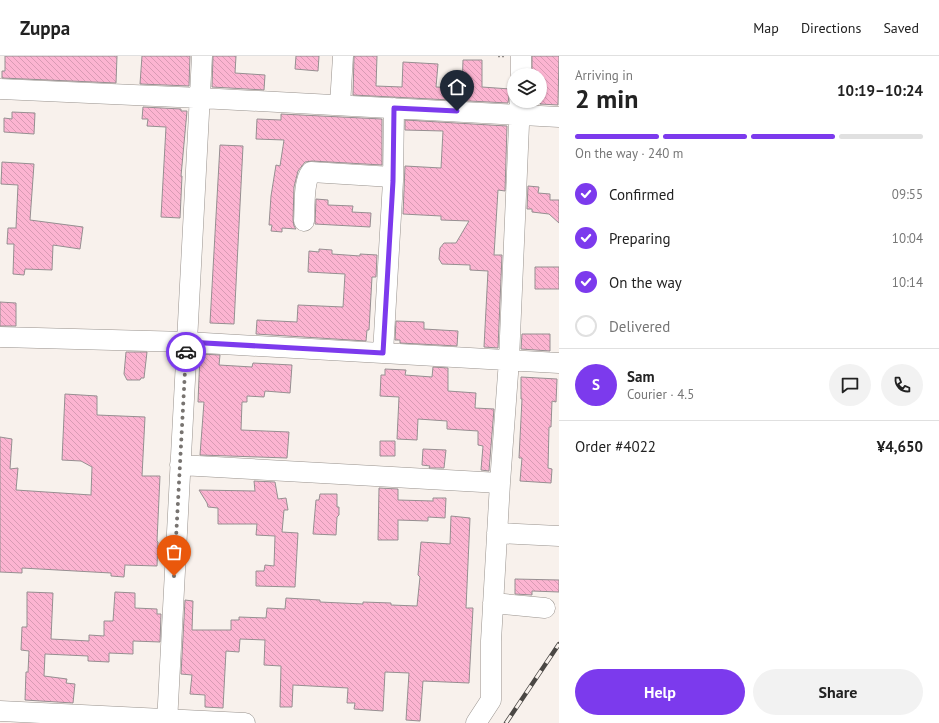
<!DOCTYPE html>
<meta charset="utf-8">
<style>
body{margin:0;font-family:"PT Sans",sans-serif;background:#f2f2f2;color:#222;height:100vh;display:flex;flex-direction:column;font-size:15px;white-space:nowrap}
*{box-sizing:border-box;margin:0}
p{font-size:13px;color:#767676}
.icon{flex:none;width:22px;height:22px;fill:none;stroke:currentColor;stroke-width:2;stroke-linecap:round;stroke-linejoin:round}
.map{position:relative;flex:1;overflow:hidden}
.drawer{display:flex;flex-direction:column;background:#fff;width:380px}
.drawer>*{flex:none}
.fabs{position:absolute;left:507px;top:12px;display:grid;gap:8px}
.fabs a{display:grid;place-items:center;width:40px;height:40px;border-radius:50%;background:#fff;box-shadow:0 1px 3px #0004;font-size:20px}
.pin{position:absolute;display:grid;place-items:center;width:34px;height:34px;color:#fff;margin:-41px -17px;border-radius:50% 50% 50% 0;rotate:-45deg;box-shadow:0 0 4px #0007}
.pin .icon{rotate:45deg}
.courier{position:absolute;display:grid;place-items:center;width:40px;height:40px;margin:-20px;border:3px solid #7c3aed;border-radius:50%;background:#fff;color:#222;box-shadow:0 1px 5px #0007}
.head em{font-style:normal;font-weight:700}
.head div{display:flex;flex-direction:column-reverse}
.head{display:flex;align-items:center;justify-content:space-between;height:68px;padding:0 16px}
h1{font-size:26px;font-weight:700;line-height:30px}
.bar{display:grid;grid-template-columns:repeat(4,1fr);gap:6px 4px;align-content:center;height:48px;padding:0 16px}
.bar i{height:5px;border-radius:3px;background:#e0e0e0}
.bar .current{background:#7c3aed}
.bar p{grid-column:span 4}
.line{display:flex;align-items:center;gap:10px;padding:0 16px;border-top:1px solid #e0e0e0}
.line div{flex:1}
.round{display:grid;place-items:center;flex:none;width:42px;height:42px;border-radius:21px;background:#f2f2f2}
ol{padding:0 16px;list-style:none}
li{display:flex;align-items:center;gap:12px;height:44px}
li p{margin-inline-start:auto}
li .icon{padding:4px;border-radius:50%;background:#7c3aed;color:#fff;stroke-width:4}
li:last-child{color:#767676}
li i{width:22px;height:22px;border:2px solid #e0e0e0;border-radius:50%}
.primary-button{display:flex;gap:8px;margin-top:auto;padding:8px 16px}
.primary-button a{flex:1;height:46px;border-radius:24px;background:#7c3aed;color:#fff;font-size:16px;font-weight:700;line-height:46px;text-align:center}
.primary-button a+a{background:#f2f2f2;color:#222}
header{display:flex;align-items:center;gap:24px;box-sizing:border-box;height:56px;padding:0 20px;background:#fff;border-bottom:1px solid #e0e0e0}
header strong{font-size:19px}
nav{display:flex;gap:22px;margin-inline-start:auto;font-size:14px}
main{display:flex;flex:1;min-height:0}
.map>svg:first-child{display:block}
</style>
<header>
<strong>Zuppa</strong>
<nav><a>Map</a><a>Directions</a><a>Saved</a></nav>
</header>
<main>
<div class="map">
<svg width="559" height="667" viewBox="0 0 559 667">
<defs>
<pattern id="building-back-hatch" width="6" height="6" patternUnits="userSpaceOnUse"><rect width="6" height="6" fill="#fcb4d1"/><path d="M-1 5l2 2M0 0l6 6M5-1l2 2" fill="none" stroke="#d89bb4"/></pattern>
</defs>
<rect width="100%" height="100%" fill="#f8f1ec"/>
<path fill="url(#building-back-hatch)" stroke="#968f91" d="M5 0H117L116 27 2 22V15H5Z
M142 0H190L189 30 140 28Z
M213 0H236L235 17 265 19 264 34 212 31Z
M296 0H319L318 15 295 13Z
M354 0H377L376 30 402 31 403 6 438 8 436 31 462 32 463 4H482V31L510 33 508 47 353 39Z
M532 0H559L558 49 540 48V19H532Z
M143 51 181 53V55H187L181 120H182L180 162 161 161 166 71 147 70 148 63H142Z
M12 56 35 57 34 78 4 76V62L12 63Z
M281 58 382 63V109L312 105 305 106 298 115 294 131 293 164 294 170 296 173 282 172V176L271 175 272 169H269L271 140 276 109 280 110 284 84 256 83 257 63 281 64Z
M405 64 507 70 505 135 498 134 494 199H502L498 292 484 291 488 215 470 214V209L442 208 439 203 440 192 444 187H456L469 165 441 164V160L403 158 405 110 441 112 443 75 405 74Z
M220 89 243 90 234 268 210 267Z
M2 106 34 108 30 164 83 171 80 193 53 189 52 214 25 213 24 219 13 218 14 188H7L8 172H16L18 129 1 128Z
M528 130 539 131 538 137 550 138V144H559V167L549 158 532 156V153H527Z
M316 143 328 144V149L353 150 352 156 371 157 370 171 315 168Z
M319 193 332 194V198L360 200V198L377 199 376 221H372L369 274H367L366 285 256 278 257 264 297 266 298 249 343 251 345 218 308 216 309 195 319 196Z
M535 211H559V233H535Z
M0 246 16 247V270H0Z
M396 265 424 266V273L458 275 457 290 400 287V284H395Z
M522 278H550V295L521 293Z
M126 296H147L144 322H141L140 324H127L124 318Z
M200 298 220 299 219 309 252 311 253 307 292 309 290 337 265 335 264 341 247 340V346H242L241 374 289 376 287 402 200 399 204 346H198Z
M433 311 448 312V335L476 337 475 352 494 353 489 415 481 414 483 390 478 389V375L447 373V365L418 363 417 384 397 383 399 341 380 340 381 319H385V313L406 314 405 319 432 321Z
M521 321 557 323 556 346 552 345 551 371H549L548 412 552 413 551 427 520 425 522 402H519L522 343H521Z
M65 338 97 340V359L145 361 142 420H160L157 485 158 486 157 510 125 509 124 521 111 520V517L22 512V517L0 516V381L12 383 10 413 18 412 16 434 91 439 92 411 81 405 62 404Z
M380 385H395V400H380Z
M423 393 446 394 444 412H429L430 410 422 409Z
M254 425 275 426 278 443 286 442 288 454H284L282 476 298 477 295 531 256 530V515H264L265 509 274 510 275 480 256 479 257 468H218V452L208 451 207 447 199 434 255 435Z
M379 432 398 433V444L433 445V442H446L445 462 428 461V465L398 464V484H378Z
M320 438H337V451H339V459L337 461 336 479 313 478 316 444H319Z
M451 460 470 462 466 552H473L469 627 423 625 420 665 406 664 409 617 385 616 383 655 354 653 355 647H347L348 632 293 629 292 651H280L281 610 264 609 265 584 240 583 239 596 226 595 223 652 205 651V639L190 638 192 619 181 618 185 544 193 545 192 574H231V564H239V561L266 562 267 552 285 553 286 542 320 544V546L363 548V546L391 547V549L417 550 420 521 418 519 421 486 450 488Z
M515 523 559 524V536L532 535V539L515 538Z
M27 536 53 537 51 583 89 585V579L104 580V565H113L115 536 135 537V552L157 553V558H161L160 586 133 585V598L109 597V606L88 605V600L45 598 44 620 67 623 66 627 75 628 73 647 25 644 26 616H28L29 595 21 594 22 571H27Z"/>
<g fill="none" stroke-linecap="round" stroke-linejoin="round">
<defs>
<path id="minor" d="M521 19V0
M0 33 200 42 559 61
M340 49 343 0
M304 165C305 152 303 126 311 116L392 121
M0 281 187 286 559 307
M383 297 393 125 394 52
M180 409 500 427
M497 477 559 480
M493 547 545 552
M0 655 245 667
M167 667 202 0
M476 667 491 644V585L500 427 509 304 520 45"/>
</defs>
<use href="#minor" stroke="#98928d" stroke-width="21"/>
<path stroke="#908b87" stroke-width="2.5" stroke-dasharray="2 2" stroke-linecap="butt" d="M498 0H505"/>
<use href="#minor" stroke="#fff" stroke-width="20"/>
<defs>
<path id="rail" d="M506 667 559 588"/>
</defs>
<use href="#rail" stroke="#4a4744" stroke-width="4.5"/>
<use href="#rail" stroke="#f8f1ec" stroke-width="3" stroke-dasharray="9" stroke-linecap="butt"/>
</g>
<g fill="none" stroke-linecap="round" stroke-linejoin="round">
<path stroke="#777370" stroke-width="4" stroke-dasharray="0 7.2" d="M174 520 186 296"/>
<path stroke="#7c3aed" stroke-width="5" d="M186 296 187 286 383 297 393 125 394 52 457 55"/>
</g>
</svg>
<div class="fabs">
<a><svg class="icon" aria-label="layers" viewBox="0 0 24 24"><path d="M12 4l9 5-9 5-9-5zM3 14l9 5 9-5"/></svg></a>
</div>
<div class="pin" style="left:174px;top:520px;background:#ea580c"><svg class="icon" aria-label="bag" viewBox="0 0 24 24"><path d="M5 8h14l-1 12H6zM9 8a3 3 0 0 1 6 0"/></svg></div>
<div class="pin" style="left:457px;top:55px;background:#1f2937"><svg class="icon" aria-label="home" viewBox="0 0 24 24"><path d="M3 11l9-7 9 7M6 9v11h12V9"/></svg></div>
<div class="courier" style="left:186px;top:296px"><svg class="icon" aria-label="car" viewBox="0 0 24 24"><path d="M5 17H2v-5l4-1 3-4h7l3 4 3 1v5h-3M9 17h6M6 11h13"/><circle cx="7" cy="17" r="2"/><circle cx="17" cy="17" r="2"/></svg></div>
</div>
<section class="drawer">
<div class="head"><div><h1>2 min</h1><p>Arriving in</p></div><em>10:19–10:24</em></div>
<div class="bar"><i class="current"></i><i class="current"></i><i class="current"></i><i></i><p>On the way · 240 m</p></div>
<ol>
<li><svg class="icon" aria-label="check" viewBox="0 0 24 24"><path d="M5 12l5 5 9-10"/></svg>Confirmed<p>09:55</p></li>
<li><svg class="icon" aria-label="check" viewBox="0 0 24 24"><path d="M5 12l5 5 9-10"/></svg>Preparing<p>10:04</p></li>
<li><svg class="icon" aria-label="check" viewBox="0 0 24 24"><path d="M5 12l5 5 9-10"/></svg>On the way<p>10:14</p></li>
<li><i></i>Delivered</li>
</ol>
<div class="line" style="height:72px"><b class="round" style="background:#7c3aed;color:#fff">S</b><div><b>Sam</b><p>Courier · 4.5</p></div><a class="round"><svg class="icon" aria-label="chat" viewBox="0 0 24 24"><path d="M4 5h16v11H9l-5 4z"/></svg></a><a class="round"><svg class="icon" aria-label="phone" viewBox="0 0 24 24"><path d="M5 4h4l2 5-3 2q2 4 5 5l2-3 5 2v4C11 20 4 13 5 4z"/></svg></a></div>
<div class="line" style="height:52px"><div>Order #4022</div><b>¥4,650</b></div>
<div class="primary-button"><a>Help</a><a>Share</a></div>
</section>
</main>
